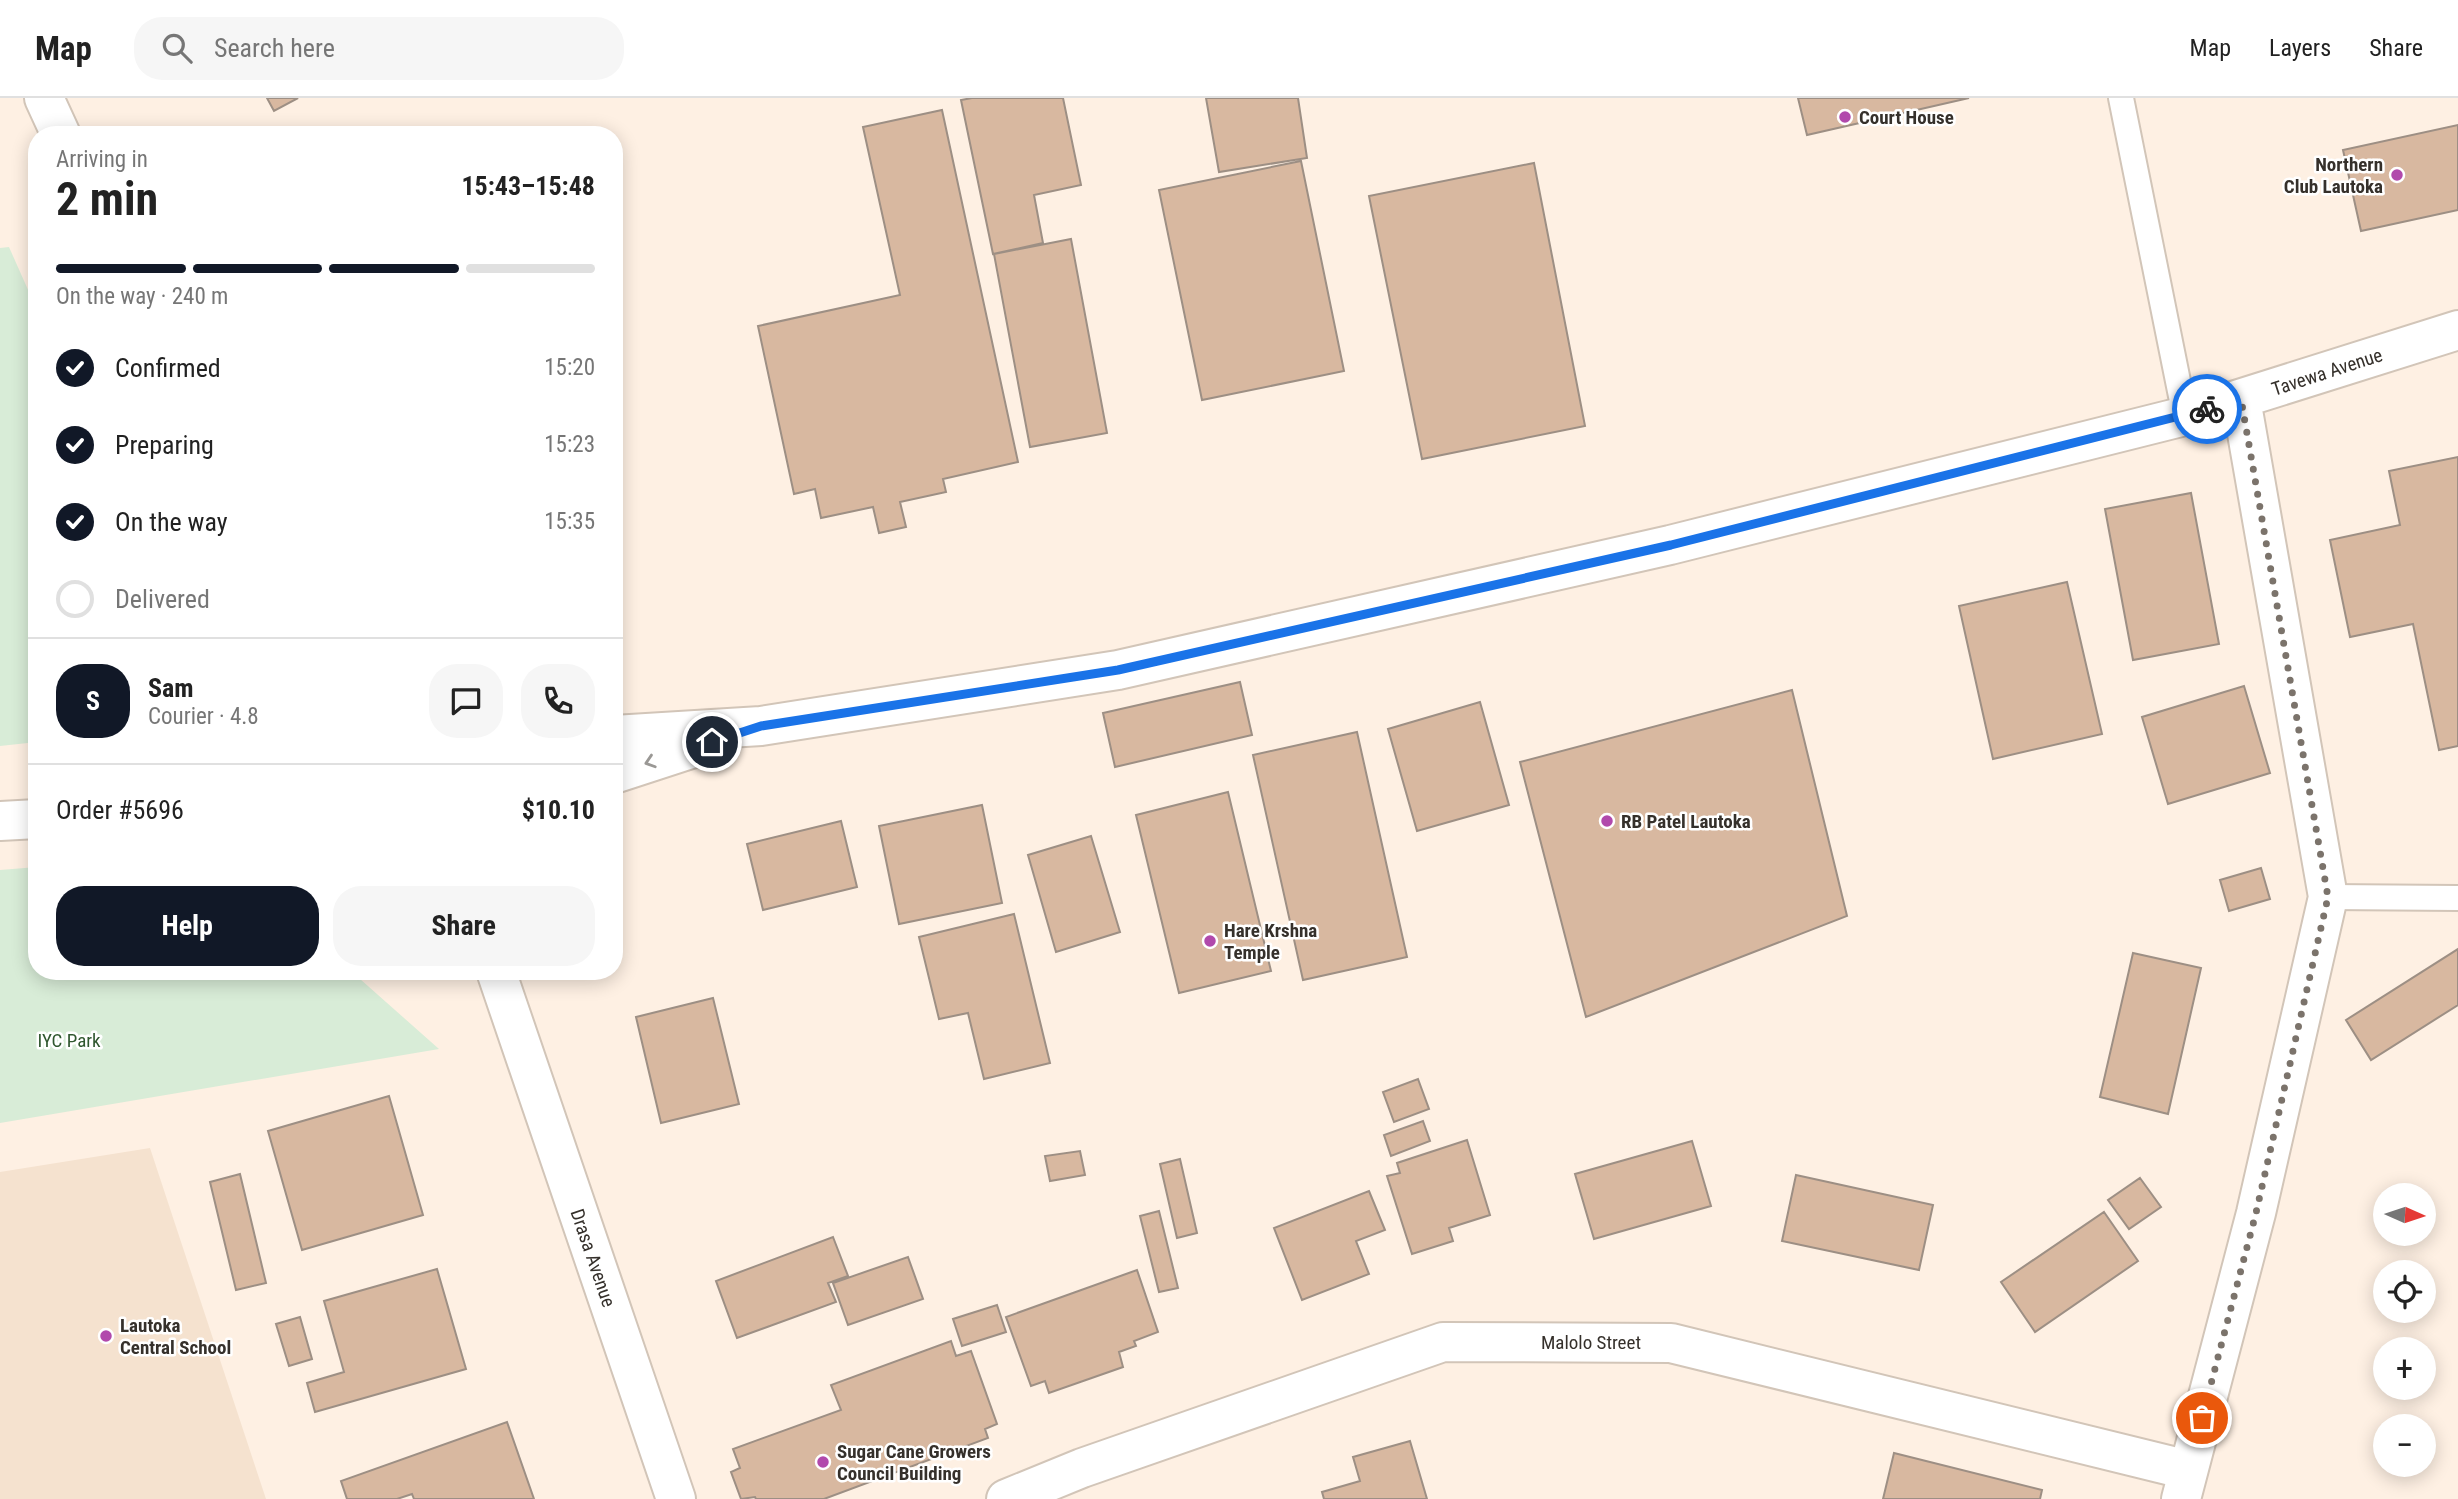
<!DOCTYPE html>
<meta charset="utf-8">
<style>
body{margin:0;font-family:"Roboto Condensed",sans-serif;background:#f6f6f6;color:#222;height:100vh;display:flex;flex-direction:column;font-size:26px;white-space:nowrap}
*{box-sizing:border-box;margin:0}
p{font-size:23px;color:#767676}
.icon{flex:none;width:38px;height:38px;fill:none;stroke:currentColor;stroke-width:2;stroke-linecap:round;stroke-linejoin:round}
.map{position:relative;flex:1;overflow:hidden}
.panel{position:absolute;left:28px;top:28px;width:595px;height:854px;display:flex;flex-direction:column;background:#fff;border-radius:28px;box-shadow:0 4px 18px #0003}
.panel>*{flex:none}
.needle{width:46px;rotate:93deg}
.tools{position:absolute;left:2373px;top:1085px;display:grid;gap:14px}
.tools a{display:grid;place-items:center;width:63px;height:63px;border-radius:50%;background:#fff;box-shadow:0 4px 18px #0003;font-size:35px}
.pin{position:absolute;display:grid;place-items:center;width:60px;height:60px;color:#fff;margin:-30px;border:4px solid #fff;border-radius:50%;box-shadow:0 2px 7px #0007}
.courier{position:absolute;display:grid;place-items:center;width:70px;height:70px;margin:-35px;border:5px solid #1a73e8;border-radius:50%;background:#fff;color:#222;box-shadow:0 2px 9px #0007}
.summary em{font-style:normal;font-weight:700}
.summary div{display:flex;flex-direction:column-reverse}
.summary{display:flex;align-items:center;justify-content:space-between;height:119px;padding:0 28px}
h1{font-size:46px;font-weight:700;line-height:52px}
.bar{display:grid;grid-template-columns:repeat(4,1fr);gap:10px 7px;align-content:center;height:84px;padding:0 28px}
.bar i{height:9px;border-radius:5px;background:#e0e0e0}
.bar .current{background:#111827}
.bar p{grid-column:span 4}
.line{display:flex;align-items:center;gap:18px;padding:0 28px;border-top:2px solid #e0e0e0}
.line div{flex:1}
.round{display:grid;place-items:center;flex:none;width:74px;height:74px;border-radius:28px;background:#f6f6f6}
ol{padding:0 28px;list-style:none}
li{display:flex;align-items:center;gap:21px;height:77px}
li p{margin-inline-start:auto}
li .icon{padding:7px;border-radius:50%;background:#111827;color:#fff;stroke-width:4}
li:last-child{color:#767676}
li i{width:38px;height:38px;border:4px solid #e0e0e0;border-radius:50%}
.primary-button{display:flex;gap:14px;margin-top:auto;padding:14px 28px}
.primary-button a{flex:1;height:80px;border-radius:28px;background:#111827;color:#fff;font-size:28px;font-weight:700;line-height:80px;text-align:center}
.primary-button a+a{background:#f6f6f6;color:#222}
header{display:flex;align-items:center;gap:42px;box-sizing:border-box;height:98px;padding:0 35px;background:#fff;border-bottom:2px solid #e0e0e0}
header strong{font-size:33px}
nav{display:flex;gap:38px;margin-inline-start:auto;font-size:24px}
.search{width:490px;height:63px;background:#f6f6f6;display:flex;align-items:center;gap:18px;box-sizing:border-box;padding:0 24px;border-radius:28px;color:#767676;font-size:26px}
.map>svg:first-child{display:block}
</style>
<header>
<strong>Map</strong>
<div class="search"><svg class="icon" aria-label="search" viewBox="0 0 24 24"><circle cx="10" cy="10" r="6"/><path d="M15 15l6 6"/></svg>Search here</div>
<nav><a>Map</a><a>Layers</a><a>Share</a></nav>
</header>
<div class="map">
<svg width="2458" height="1401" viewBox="0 0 2458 1401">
<rect width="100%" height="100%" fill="#fef0e3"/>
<path fill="#f5e2cf" d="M150 1050 266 1401H0V1074Z"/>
<path fill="#d8ecd7" d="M9 149 37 212V644L0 648V150Z
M37 769V873H351L439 951 0 1025V772Z"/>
<path fill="#d8b8a0" stroke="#9d8f84" stroke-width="2" d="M267 0H298L274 13Z
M972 0H1063L1081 87 1034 97 1043 145 993 156 961 2Z
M1206 0H1298L1307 60 1219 74Z
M1798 0H1969L1807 37Z
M942 12 1018 364 943 381 946 394 900 404 906 429 879 435 873 409 821 420 815 391 794 396 758 228 900 197 863 29Z
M2458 27V112L2361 133 2343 52Z
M1301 63 1344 273 1202 302 1159 92Z
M1534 65 1585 328 1422 361 1369 98Z
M1071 141 1107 335 1030 349 994 156Z
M2458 359V648L2439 652 2413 526 2350 539 2330 442 2400 427 2389 373Z
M2191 395 2219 546 2133 562 2105 411Z
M2067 484 2102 636 1993 661 1959 508Z
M1240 584 1252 637 1115 669 1103 615Z
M2244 588 2270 675 2168 706 2142 619Z
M1792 592 1847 818 1586 919 1520 664Z
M1480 604 1509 707 1417 733 1388 631Z
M1357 634 1407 859 1303 882 1253 657Z
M1228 694 1271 873 1179 895 1136 717Z
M982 707 1002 805 899 826 879 728Z
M841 723 857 789 763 812 747 746Z
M1091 738 1120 834 1056 854 1028 757Z
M2261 770 2270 801 2229 813 2220 782Z
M1014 816 1050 965 984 981 968 915 939 921 919 839Z
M2458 851V907L2371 962 2346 922Z
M2133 855 2201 870 2168 1016 2100 999Z
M713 900 739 1006 661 1025 636 919Z
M1418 981 1429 1011 1394 1024 1383 994Z
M389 998 423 1117 302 1152 268 1033Z
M1423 1023 1430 1043 1391 1058 1384 1037Z
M1467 1042 1490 1117 1449 1130 1453 1143 1412 1156 1387 1078 1400 1075 1397 1065Z
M1692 1043 1711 1108 1594 1141 1575 1076Z
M1080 1053 1085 1077 1050 1083 1045 1058Z
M1180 1061 1197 1135 1177 1140 1160 1066Z
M240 1076 266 1185 236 1192 210 1084Z
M1796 1077 1933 1107 1919 1172 1782 1143Z
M2140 1080 2161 1109 2129 1131 2108 1102Z
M1369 1093 1385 1132 1356 1143 1369 1176 1302 1202 1274 1130Z
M1159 1113 1178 1190 1159 1194 1140 1118Z
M2104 1114 2138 1163 2035 1234 2001 1184Z
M833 1139 848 1178 828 1185 836 1204 737 1240 716 1183Z
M908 1159 923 1201 848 1227 833 1185Z
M437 1171 466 1271 315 1314 307 1285 344 1274 324 1203Z
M1137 1172 1158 1234 1134 1243 1136 1248 1119 1254 1123 1269 1049 1295 1045 1283 1031 1288 1006 1219Z
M997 1207 1006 1234 962 1248 953 1221Z
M300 1219 312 1261 289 1268 276 1226Z
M951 1243 956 1258 971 1253 997 1326 985 1331 988 1340 824 1401H756L755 1399 741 1401 731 1374 740 1370 733 1351 841 1312 831 1287Z
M507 1324 534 1401H414L412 1396 397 1401H347L341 1383Z
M1410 1343 1427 1401H1324L1322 1394 1360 1383 1353 1359Z
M1894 1355 2042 1392 2040 1401H1883Z"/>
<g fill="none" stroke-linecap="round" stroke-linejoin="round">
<defs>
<path id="lane" d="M2121 0 2185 318
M2328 799 2458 800"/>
<path id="street" d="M1006 1401 1082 1370 1443 1244 1671 1245 2188 1372"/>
<path id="secondary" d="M614 637 761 628 1118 572 1670 447 2185 318 2458 232
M614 676 709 645
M0 723 37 721
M2181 1401 2256 1115 2328 799 2241 301"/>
<path id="highway" d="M44 0 61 37
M496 873 676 1401"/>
</defs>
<use href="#lane" stroke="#d2c5b8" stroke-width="28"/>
<use href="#street" stroke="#d2c5b8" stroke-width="42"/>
<use href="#secondary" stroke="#d2c5b8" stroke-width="42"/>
<use href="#highway" stroke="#d2c5b8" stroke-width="42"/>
<use href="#lane" stroke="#fff" stroke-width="24"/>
<use href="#street" stroke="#fff" stroke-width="38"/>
<use href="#secondary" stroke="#fff" stroke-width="38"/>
<use href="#highway" stroke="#fff" stroke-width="38"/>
</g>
<defs><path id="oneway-chevron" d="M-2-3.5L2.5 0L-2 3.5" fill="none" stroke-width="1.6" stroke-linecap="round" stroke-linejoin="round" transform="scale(1.75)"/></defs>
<use stroke="#9a9895" href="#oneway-chevron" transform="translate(650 664) rotate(162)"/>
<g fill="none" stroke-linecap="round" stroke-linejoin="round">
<path stroke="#7b736b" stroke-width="7" stroke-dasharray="0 12.6" d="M2202 1320 2256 1115 2328 799 2241 301 2207 311"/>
<path stroke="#1a73e8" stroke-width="9" d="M712 644 761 628 1118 572 1671 447 2207 311"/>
</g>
<g fill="#b149ac" stroke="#fff" stroke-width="2.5">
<circle cx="1845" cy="19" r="7"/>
<circle cx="2397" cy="77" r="7"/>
<circle cx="1607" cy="723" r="7"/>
<circle cx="1210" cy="843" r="7"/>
<circle cx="106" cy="1238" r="7"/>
<circle cx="823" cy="1364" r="7"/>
</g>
<g text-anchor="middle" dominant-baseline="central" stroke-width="5" stroke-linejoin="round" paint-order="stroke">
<g font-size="19" font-weight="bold" fill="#35302b" stroke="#fff" text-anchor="start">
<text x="1859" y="19">Court House</text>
<text x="2383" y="66" text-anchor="end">Northern<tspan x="2383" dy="22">Club Lautoka</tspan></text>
<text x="1621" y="723">RB Patel Lautoka</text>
<text x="1224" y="832">Hare Krshna<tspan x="1224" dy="22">Temple</tspan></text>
<text x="120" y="1227">Lautoka<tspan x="120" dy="22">Central School</tspan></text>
<text x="837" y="1353">Sugar Cane Growers<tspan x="837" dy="22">Council Building</tspan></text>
</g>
<g font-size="19" fill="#35302b" stroke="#fff">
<text transform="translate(2327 274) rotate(-18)">Tavewa Avenue</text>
<text transform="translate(593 1160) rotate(71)">Drasa Avenue</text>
<text x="1591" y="1244">Malolo Street</text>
</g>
<g font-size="19" fill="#30572f" stroke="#fff">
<text x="69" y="942">IYC Park</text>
</g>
</g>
</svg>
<div class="tools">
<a><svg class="needle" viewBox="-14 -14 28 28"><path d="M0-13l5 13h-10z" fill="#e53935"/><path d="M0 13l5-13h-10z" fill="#767676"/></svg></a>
<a><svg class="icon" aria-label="locate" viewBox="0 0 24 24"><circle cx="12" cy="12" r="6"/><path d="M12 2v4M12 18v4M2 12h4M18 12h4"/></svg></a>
<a>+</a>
<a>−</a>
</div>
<div class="pin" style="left:2202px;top:1320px;background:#ea580c"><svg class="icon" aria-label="bag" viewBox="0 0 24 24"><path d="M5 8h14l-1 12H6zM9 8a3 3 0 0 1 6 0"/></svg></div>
<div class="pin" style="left:712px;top:644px;background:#1f2937"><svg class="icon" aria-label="home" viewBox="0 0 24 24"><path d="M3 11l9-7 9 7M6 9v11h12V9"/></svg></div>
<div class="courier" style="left:2207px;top:311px"><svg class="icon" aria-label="bike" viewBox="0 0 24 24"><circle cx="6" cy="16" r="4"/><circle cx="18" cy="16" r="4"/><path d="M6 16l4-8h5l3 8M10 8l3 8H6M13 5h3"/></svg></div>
<section class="panel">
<div class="summary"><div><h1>2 min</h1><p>Arriving in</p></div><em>15:43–15:48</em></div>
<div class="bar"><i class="current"></i><i class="current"></i><i class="current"></i><i></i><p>On the way · 240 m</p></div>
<ol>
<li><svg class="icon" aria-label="check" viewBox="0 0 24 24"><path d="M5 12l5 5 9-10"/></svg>Confirmed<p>15:20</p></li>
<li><svg class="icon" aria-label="check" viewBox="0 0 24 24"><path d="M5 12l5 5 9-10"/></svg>Preparing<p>15:23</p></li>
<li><svg class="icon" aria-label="check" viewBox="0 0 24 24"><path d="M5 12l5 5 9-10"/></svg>On the way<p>15:35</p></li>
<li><i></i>Delivered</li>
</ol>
<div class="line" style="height:126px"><b class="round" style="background:#111827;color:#fff">S</b><div><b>Sam</b><p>Courier · 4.8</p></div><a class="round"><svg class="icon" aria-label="chat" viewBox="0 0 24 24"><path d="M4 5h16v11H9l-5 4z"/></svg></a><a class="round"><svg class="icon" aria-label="phone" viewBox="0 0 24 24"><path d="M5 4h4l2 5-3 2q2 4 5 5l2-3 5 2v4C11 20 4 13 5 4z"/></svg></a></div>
<div class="line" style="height:91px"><div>Order #5696</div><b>$10.10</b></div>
<div class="primary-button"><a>Help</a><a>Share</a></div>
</section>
</div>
